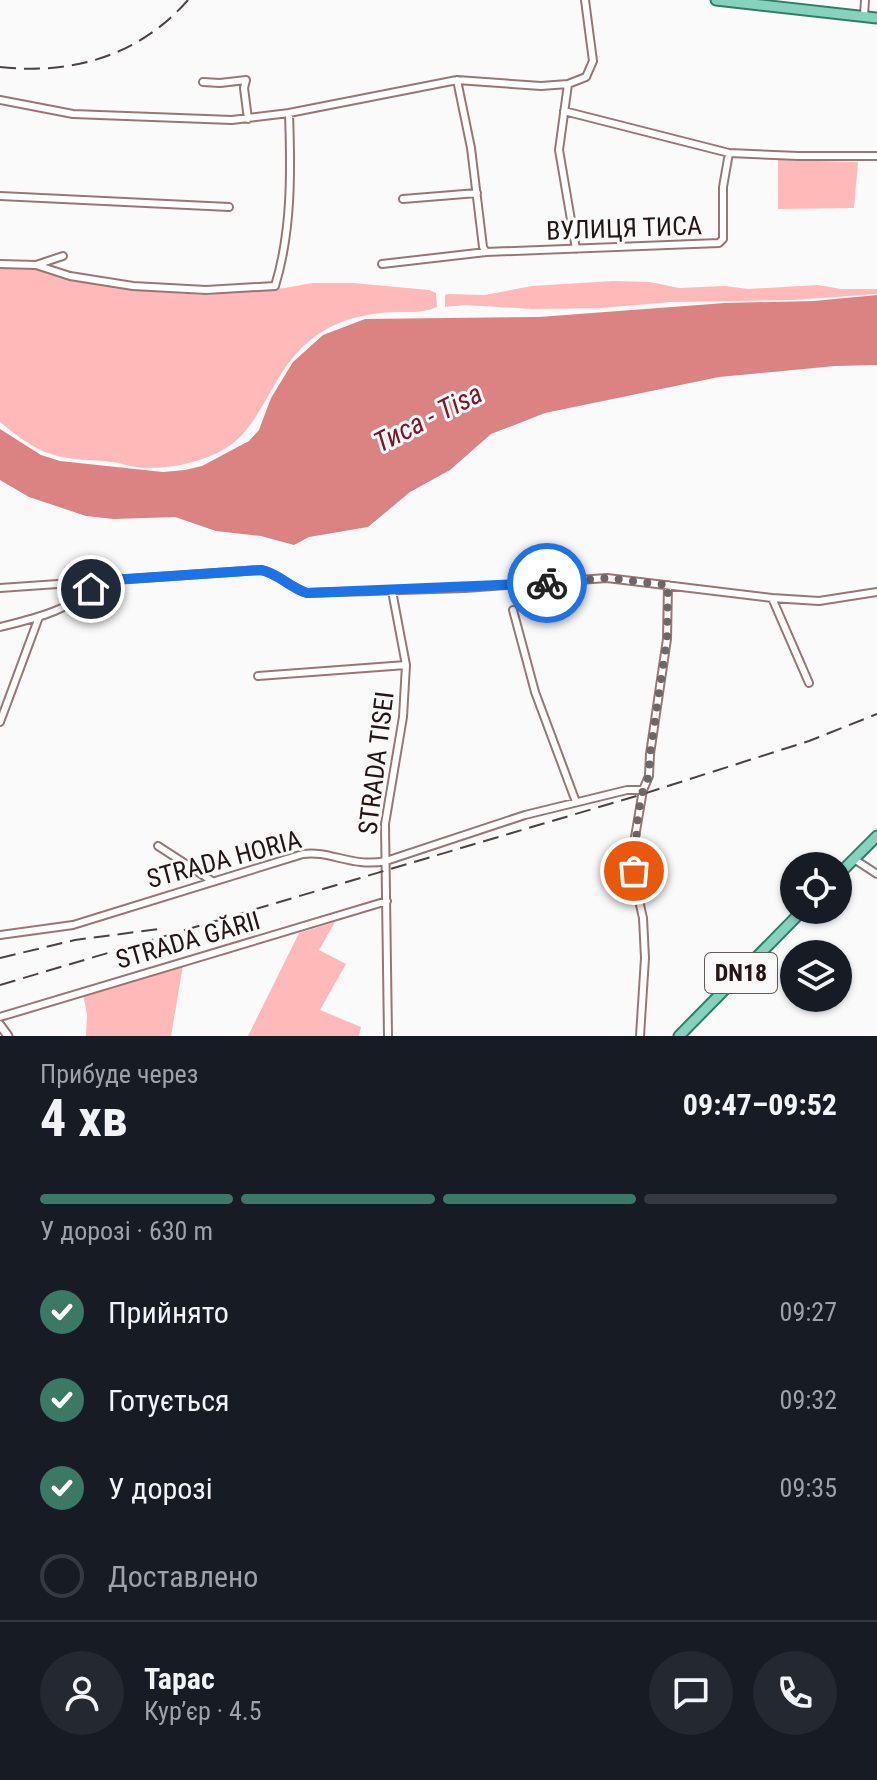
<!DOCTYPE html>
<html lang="uk">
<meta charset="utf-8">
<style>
body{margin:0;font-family:"Roboto Condensed",sans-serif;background:#242831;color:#f1f3f6;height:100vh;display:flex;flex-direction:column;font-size:30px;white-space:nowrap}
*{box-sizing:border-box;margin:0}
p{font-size:26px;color:#9ea1a6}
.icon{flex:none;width:44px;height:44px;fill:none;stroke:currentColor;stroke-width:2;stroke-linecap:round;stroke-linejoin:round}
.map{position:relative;height:1036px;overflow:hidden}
.details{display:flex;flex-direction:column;background:#171b24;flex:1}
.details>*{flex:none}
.fabs{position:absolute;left:780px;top:852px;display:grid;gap:16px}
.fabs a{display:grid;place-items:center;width:72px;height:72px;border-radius:50%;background:#171b24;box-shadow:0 2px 6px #0004;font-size:40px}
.pin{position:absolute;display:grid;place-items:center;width:68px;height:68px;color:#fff;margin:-34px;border:4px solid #fff;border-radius:50%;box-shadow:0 2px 8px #0007}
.courier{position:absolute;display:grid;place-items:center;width:80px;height:80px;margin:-40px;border:6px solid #1a73e8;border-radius:50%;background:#fff;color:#222;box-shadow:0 2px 10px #0007}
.summary em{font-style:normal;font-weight:700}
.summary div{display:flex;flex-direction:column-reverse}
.summary{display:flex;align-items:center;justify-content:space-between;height:136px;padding:0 40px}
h1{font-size:52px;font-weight:700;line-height:60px}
.bar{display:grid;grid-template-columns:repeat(4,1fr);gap:12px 8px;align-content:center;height:96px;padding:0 40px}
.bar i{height:10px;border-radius:6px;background:#363941}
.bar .on{background:#3c7964}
.bar p{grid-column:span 4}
.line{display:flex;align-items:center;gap:20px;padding:0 40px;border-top:2px solid #363941}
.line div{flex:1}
.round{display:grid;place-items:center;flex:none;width:84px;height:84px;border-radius:42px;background:#242831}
ol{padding:0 40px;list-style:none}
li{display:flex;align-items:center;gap:24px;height:88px}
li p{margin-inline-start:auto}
li .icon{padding:8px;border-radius:50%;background:#3c7964;color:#fff;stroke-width:4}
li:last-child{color:#9ea1a6}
li i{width:44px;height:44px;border:4px solid #363941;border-radius:50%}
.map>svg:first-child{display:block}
</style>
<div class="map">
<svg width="877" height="1036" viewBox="0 0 877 1036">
<rect width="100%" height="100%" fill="#fafafa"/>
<path fill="#feb9b8" d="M778 160 858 162 854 208 778 209Z
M0 267 41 268 131 290 205 295 285 288 312 283H353L429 290 436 293 437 307C422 313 411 312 395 312 369 313 343 318 320 333 276 362 271 405 239 438 215 461 168 471 136 467 128 466 120 463 112 462 91 459 71 461 51 454 32 448 16 435 0 422Z
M613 281 650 282 679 288 725 286 748 289 818 285 841 289H877V294L793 300 671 302 600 308 532 309 466 305 445 307V295L448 294 485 295 532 286Z
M335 922 319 950 346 964 320 1010 361 1027 359 1036H248L299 933Z
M183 965 171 1036H86L87 1015 83 994Z"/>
<path fill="#da8382" d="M877 295V365L835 366 719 377 545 413 491 434 450 470 410 492 368 527 309 537 294 545 261 536 216 531 175 517 114 519 86 516 29 497 0 480V429L41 455 60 461 163 472 185 470 202 466 249 441 259 430 271 398 293 362 323 335 365 319 539 317 725 303 814 301Z"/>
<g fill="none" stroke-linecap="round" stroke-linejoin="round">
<defs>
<path id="minor" d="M864 16 865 0
M457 80 471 148 483 247 486 252
M203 82 220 83 246 80 244 88 248 119
M0 100 73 114 232 120 289 113 457 80 541 86 568 84
M564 111 729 153 798 156H877
M0 196 229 207
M403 199 477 193
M576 249 559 150 568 84 586 77 593 61 585 0
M0 264 36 265 70 276 133 286 206 290 275 286C292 231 291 170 289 113
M382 264 486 252 719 243 723 239V187L729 153
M36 265 63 256
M0 588 261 570C278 573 290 588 307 593L465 588 607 578 772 598 819 601 877 592
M772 598 809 683
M513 610 535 692 576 802
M0 627C29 620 79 609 96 581
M258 676 406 665
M0 722 39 617
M158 846 212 881
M854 859 877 874
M0 935 73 925 303 854C330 850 352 868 386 861L525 815 627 790H643
M0 1017 387 901
M388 1036 385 824 403 717 406 665 392 591
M640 1036 645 958 643 918 635 883 634 843 643 790 649 776 650 754 667 639 668 585"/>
<path id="tertiary" d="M0 1025 8 1036"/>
<path id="primary" d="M716 0 877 18
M838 875 877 836
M679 1036 803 910"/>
</defs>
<use href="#minor" stroke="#987675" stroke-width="10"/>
<use href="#tertiary" stroke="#987675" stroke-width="11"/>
<use href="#primary" stroke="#2f7e66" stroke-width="13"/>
<use href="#minor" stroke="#fff" stroke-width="6"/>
<use href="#tertiary" stroke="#fff" stroke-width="7"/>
<use href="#primary" stroke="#86d3bd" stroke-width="9"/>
<path stroke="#4d4242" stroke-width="2" stroke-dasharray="16 8" stroke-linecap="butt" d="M0 67C72 75 139 56 188 0
M0 958 75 940 159 929
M0 985 643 794 809 741 877 714"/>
</g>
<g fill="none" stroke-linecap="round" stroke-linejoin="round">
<path stroke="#6f6666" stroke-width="8" stroke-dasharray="0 14.4" d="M547 583 607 578 668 585 667 639 650 754 649 776 643 790 638 814 634 871"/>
<path stroke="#1a73e8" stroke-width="10" d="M91 589 96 581 261 570C278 573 290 588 307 593L547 583"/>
</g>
<g text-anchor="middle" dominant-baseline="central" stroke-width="6" stroke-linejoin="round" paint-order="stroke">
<rect fill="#fafafa" stroke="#645a5a" stroke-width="2" x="705" y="953" width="72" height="40" rx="6"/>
<g font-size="24" font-weight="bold" fill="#241616">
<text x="741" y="973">DN18</text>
</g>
<g font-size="26" fill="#241616" stroke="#fafafa">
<text transform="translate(624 228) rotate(-2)">ВУЛИЦЯ ТИСА</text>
<text transform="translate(376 763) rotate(-83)">STRADA TISEI</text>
<text transform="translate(224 859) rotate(-15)">STRADA HORIA</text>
<text transform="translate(188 940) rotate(-16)">STRADA GĂRII</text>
</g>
<g font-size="28" font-style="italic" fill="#7f1623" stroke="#fafafa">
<text transform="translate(428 418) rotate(-27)">Тиса - Tisa</text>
</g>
</g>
</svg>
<div class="fabs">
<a><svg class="icon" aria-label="locate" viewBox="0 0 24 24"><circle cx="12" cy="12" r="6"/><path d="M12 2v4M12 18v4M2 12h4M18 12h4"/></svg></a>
<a><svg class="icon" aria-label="layers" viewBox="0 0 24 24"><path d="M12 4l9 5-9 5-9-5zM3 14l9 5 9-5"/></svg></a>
</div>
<div class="pin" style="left:634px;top:871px;background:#ea580c"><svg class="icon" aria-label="bag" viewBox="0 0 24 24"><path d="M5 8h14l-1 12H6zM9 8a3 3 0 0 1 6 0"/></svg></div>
<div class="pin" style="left:91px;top:589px;background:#1f2937"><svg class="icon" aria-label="home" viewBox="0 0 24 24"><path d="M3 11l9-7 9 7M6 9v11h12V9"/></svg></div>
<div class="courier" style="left:547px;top:583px"><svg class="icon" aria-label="bike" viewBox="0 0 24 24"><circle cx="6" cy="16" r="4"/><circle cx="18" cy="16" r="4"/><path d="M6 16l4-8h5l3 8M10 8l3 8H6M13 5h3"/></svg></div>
</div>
<section class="details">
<div class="summary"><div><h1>4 хв</h1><p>Прибуде через</p></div><em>09:47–09:52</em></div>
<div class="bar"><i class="on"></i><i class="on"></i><i class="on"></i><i></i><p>У дорозі · 630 m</p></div>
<ol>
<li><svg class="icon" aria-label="check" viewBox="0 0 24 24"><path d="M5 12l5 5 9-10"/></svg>Прийнято<p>09:27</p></li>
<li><svg class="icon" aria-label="check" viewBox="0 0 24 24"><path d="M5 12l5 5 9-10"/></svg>Готується<p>09:32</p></li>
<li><svg class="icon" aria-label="check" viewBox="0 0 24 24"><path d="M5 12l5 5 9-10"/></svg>У дорозі<p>09:35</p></li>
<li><i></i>Доставлено</li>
</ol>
<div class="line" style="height:144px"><a class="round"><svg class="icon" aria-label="person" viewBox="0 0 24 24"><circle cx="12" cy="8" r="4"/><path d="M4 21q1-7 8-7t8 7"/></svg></a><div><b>Тарас</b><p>Кур’єр · 4.5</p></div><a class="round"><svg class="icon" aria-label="chat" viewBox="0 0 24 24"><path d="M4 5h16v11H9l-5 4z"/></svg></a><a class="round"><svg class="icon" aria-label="phone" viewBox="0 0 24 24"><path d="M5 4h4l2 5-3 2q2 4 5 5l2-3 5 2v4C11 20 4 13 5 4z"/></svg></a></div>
</section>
